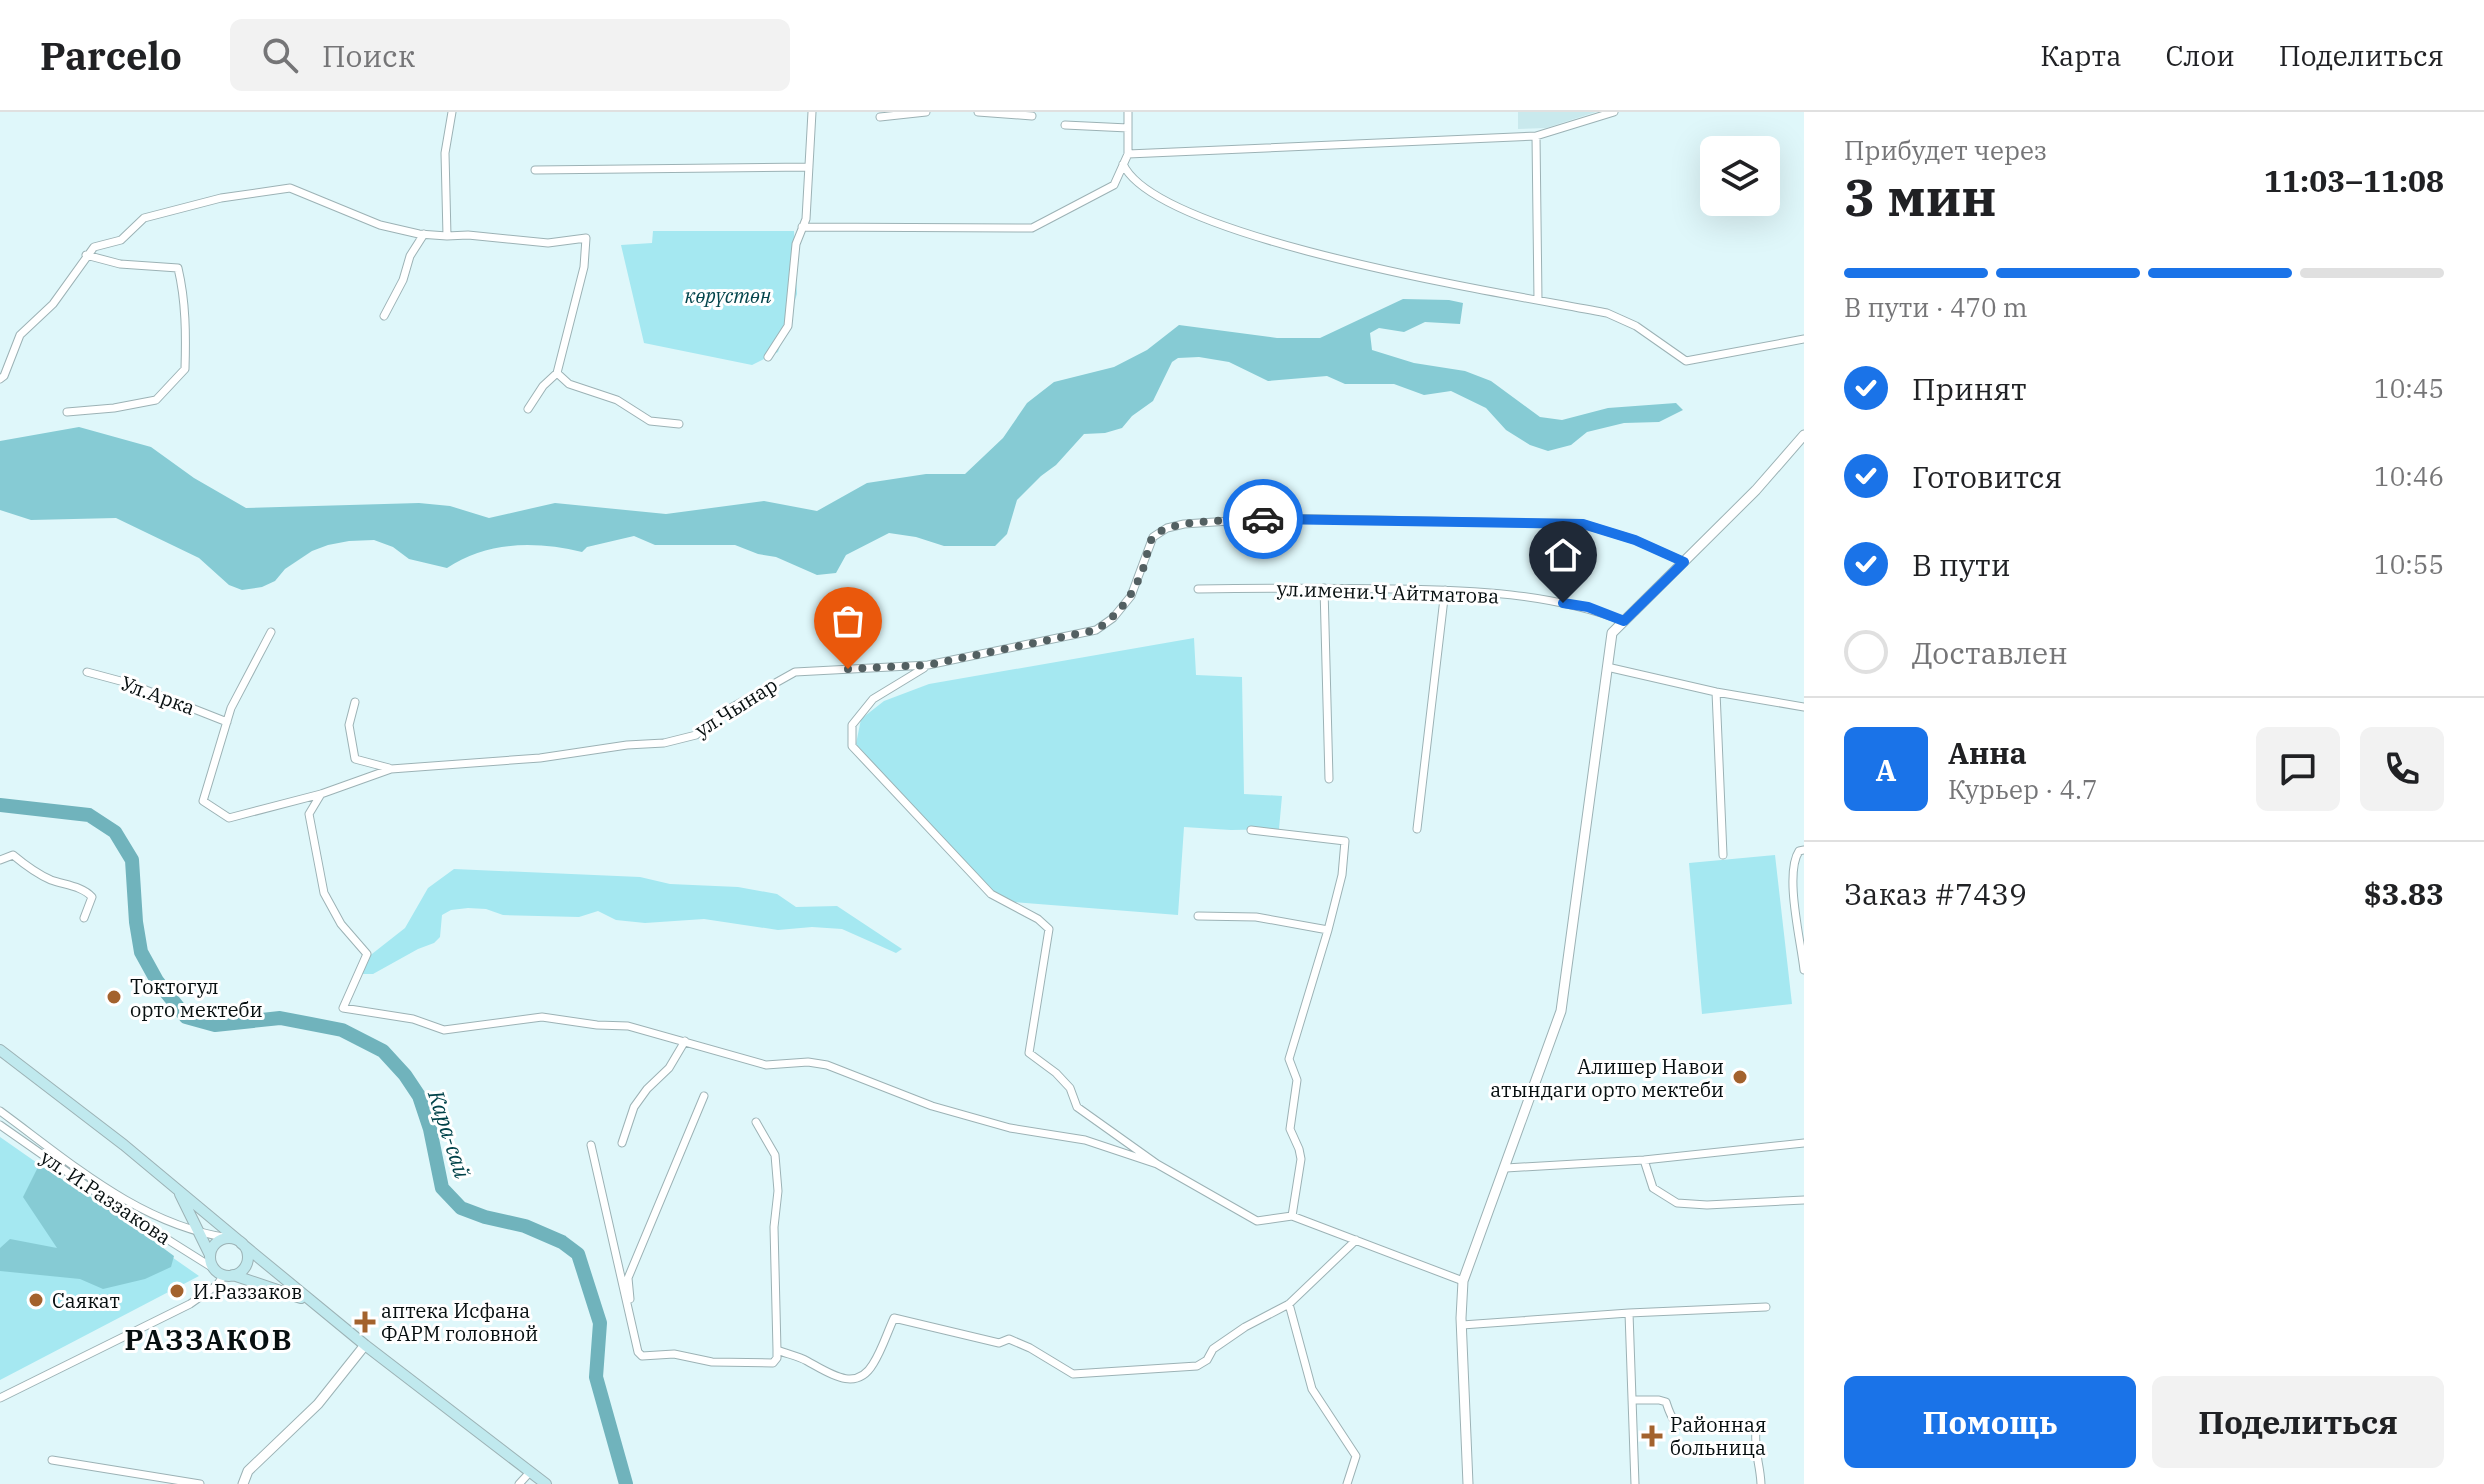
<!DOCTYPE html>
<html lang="ru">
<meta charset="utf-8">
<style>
body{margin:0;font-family:"IBM Plex Serif",serif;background:#f2f2f2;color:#202124;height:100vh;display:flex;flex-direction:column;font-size:30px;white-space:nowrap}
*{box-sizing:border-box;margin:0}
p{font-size:26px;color:#757577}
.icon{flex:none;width:44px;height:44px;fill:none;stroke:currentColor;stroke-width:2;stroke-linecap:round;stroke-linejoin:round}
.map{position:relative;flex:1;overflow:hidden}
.sheet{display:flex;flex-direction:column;background:#fff;width:680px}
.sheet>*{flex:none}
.controls{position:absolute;left:1700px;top:24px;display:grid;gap:16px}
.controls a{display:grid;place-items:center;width:80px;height:80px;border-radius:12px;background:#fff;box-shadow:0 8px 32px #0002;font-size:40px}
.pin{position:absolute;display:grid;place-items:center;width:68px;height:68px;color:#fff;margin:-82px -34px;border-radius:50% 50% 50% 0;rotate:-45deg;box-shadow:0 0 8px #0007}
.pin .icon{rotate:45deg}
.courier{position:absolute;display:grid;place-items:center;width:80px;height:80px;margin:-40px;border:6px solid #1a73e8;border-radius:50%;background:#fff;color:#222;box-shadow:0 2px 10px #0007}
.overview em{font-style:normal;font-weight:700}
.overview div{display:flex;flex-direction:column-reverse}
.overview{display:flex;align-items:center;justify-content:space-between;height:136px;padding:0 40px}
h1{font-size:52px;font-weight:700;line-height:60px}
.bar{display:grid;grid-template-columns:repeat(4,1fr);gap:12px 8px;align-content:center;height:96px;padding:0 40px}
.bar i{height:10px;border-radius:6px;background:#e0e0e0}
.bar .on{background:#1a73e8}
.bar p{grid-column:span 4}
.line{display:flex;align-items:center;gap:20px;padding:0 40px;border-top:2px solid #e0e0e0}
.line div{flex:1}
.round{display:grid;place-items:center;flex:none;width:84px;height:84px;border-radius:12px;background:#f2f2f2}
ol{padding:0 40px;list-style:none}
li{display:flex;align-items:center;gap:24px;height:88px}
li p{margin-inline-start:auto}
li .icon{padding:8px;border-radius:50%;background:#1a73e8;color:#fff;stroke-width:4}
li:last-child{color:#757577}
li i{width:44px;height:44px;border:4px solid #e0e0e0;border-radius:50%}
.primary-button{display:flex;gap:16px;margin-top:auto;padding:16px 40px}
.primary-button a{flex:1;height:92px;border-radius:12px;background:#1a73e8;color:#fff;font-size:32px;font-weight:700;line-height:92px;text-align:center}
.primary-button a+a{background:#f2f2f2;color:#202124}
header{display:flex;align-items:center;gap:48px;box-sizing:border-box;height:112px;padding:0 40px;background:#fff;border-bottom:2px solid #e0e0e0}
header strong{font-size:38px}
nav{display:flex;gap:44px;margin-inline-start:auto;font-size:28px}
.search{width:560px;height:72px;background:#f2f2f2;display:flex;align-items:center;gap:20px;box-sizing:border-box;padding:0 28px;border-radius:12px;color:#757577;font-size:30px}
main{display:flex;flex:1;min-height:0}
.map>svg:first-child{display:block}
</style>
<header>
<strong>Parcelo</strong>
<div class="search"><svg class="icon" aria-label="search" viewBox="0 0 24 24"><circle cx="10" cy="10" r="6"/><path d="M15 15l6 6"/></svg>Поиск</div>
<nav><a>Карта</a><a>Слои</a><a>Поделиться</a></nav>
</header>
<main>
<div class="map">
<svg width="1804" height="1372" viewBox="0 0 1804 1372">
<rect width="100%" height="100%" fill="#dff7fa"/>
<path fill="#c9e9ed" d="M1518 0H1596L1546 16 1518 17Z"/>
<path fill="#a5e8f1" d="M653 119H794L797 182 778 240 752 253 644 231 621 133 652 131Z
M1194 526 1196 563 1242 565 1244 682 1282 684 1279 717 1231 718 1184 715 1178 803 1001 789 923 709 856 632 861 607 884 589 929 572Z
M1775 743 1792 892 1702 902 1689 751Z
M454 757 640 765 670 772 738 775 777 782 796 795 837 794 902 837 896 841 842 817 812 815 778 818 704 807 645 811 616 808 598 799 579 805 503 803 486 797 468 796 451 798 442 803 440 825 434 831 418 837 373 862H359L363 849 405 816 428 776Z
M0 1025 199 1164 0 1268Z"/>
<path fill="#86cbd4" d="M1403 187 1449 188 1463 191 1460 212 1425 210 1404 220 1379 216 1370 221 1372 238 1414 251 1465 259 1491 269 1540 305 1562 308 1608 296 1676 291 1683 298 1659 310 1624 311 1587 320 1571 333 1548 339 1530 333 1506 318 1486 296 1451 279 1424 283 1394 272H1345L1327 264 1268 269 1229 250 1199 245 1178 246 1172 250 1153 289 1132 304 1122 316 1105 321 1084 322 1056 353 1041 364 1017 388 1007 422 995 434H944L916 425 889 421 846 443 836 461 817 463 776 445 758 442 735 433H655L634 424 587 435 582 440C536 429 487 429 447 456L409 447 393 435 374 428 349 429 328 433 312 439 285 457 275 469 262 475 242 478 229 473 199 446 116 406 31 408 0 398V329L79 315 151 335 194 366 246 396 419 391 450 394 489 406 555 391 666 402 764 389 817 399 867 371 926 362H965L1003 326 1027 291 1054 270 1114 255 1147 238 1179 213 1277 226H1320Z
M39 1053 110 1097 174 1144 171 1155 145 1167 103 1177 80 1167 0 1159V1136L10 1127 57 1136 23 1085Z"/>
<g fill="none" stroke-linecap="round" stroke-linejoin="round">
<path stroke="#70b3bc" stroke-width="14" d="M0 693 89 703 115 720 132 748 136 810 141 840 157 869 186 905 215 913 280 906 342 918 383 939 405 963 419 984 430 1017 442 1076 461 1096 485 1105 525 1114 562 1130 578 1142 600 1211 596 1265 626 1372"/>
<defs>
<path id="minor" d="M978 0 1032 4
M880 5 926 0
M1065 13 1128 16
M1536 24 1538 188
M1128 42 1536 24 1614 0
M1123 52C1157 128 1520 184 1607 201L1636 214 1686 249 1804 227
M535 58 809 55
M802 115 1032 116 1114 73 1128 42V0
M447 124 468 123 548 131 586 126 584 155 557 261 543 274 528 297
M384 204 403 168 410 144 424 122
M768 245 788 214 796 132 806 107 812 0
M557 261 569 272 617 288 650 309 679 312
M0 267 4 264 20 223 53 192 94 135 121 128 144 106 221 86 290 76 380 113 419 122 447 124 445 41 452 0
M67 300 114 296 156 288 185 257C186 223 186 190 178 156L120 152 86 143
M1324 476 1329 667
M1198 477C1263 476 1329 476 1394 477 1472 478 1551 481 1624 509
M271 520 231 596 203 689 229 706 321 682 391 657 540 646 627 633 664 631 696 623 729 597 795 560 928 553 1096 518 1113 506 1131 484 1153 425 1167 416 1184 412 1277 406 1583 412 1635 428 1684 450
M1607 555 1716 580 1804 595
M924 556 873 587 852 613V634L991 782 1038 807 1049 817 1029 941 1056 961 1070 976 1077 995 1157 1052 1257 1109 1292 1104 1463 1169
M87 560 128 571 227 610
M1716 580 1723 743
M355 590 349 613 355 647 389 656
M321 682 309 702 324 781 341 812 367 842 343 896 413 907 444 918 542 905 597 913 628 914 766 953 808 950 827 953 932 994 1010 1016 1085 1028 1157 1052
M1417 717 1445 478
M1804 738 1799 739C1784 762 1801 829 1804 858
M0 748 13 743C25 753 37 762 51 768 65 773 82 774 92 785L84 806
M1198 804 1256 805 1328 818 1342 763 1345 729 1251 718
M0 999C71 1051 140 1113 229 1126
M756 1010 775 1043 778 1079 774 1115 777 1238C787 1242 798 1244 807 1249 829 1261 856 1281 873 1252 882 1238 887 1221 894 1206L999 1231 1009 1227 1030 1236 1073 1262 1197 1254 1207 1248 1213 1237 1245 1215 1289 1192 1356 1128
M0 1013 127 1102 213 1156
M622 1031 634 995 647 977 669 956 685 929
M591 1033 638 1240 642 1244 674 1242 712 1250 773 1251 777 1246V1238
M1644 1048 1653 1076 1677 1091 1707 1093 1804 1088
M1506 1056 1644 1048 1804 1031
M1292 1104 1301 1047 1299 1037 1290 1017 1297 968 1289 947 1328 818
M630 1187 628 1166 704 984
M1289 1192 1312 1277 1356 1344 1347 1372
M1629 1201 1635 1372
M1462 1213 1629 1201 1766 1195
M0 1286 190 1192 217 1173 224 1163
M1632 1288H1659L1666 1290C1668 1296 1670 1303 1674 1308 1694 1332 1739 1297 1756 1319 1754 1342 1760 1350 1761 1372
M52 1348 200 1372
M519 1372 530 1360"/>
<path id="tertiary" d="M243 1372 248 1359 318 1292 365 1233
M1468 1372 1461 1206 1463 1169 1561 899 1612 521 1756 378 1804 323"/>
<path id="secondary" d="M0 938 124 1033 238 1128
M180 1082 210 1143
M210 1145a19 19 0 1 1 38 0a19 19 0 1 1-38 0Z
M241 1131 365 1233 546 1372
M233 1163 301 1186"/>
</defs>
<use href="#minor" stroke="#9cb2b5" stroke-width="9"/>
<use href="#tertiary" stroke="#9cb2b5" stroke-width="11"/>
<use href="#secondary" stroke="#9cb2b5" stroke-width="12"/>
<use href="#minor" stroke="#fff" stroke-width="7"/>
<use href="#tertiary" stroke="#fff" stroke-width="9"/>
<use href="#secondary" stroke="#c0e9ee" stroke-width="10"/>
</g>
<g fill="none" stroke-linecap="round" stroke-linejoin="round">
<path stroke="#536062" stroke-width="8" stroke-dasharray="0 14.4" d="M848 557 928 553 1096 518C1120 502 1134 482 1144 454 1147 446 1148 431 1153 425 1169 406 1239 409 1263 407"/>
<path stroke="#1a73e8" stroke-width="10" d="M1263 407 1583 412 1635 428 1684 450 1624 509 1588 495 1563 491"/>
</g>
<g fill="#a3622d" stroke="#fff" stroke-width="3">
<circle cx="114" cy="885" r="8"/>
<circle cx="1740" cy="965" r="8"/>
<circle cx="177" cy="1179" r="8"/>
<circle cx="36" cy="1188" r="8"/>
<path d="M361 1198h8v8h8v8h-8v8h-8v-8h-8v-8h8z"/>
<path d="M1648 1312h8v8h8v8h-8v8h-8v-8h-8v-8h8z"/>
</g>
<g text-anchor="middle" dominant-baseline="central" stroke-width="6" stroke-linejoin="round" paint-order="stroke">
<g font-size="20" font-style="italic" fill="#03454c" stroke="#fff">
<text x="728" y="183">көрүстөн</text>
</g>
<g font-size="20" fill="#070f10" stroke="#fff">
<text transform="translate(1388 480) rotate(2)">ул.имени.Ч Айтматова</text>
<text transform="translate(158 583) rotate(20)">Ул.Арка</text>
<text transform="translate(736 595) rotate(-32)">ул.Чынар</text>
<text transform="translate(106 1085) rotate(34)">ул. И.Раззакова</text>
</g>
<g font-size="20" fill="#070f10" stroke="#fff" text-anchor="start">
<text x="130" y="874">Токтогул<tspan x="130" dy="23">орто мектеби</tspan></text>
<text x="1724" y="954" text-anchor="end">Алишер Навои<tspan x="1724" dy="23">атындаги орто мектеби</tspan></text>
<text x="193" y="1179">И.Раззаков</text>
<text x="52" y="1188">Саякат</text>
<text x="381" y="1198">аптека Исфана<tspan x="381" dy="23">ФАРМ головной</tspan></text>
<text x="1670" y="1312">Районная<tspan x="1670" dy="23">больница</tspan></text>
</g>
<g font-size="22" font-style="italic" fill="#004249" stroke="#fff">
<text transform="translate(450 1022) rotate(72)">Кара-сай</text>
</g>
<g font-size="28" font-weight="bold" letter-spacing="2" fill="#070f10" stroke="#fff">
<text x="209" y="1227">РАЗЗАКОВ</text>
</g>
</g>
</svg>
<div class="controls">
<a><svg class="icon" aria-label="layers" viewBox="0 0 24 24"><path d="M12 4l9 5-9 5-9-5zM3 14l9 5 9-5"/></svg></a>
</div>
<div class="pin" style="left:848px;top:557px;background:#ea580c"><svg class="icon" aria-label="bag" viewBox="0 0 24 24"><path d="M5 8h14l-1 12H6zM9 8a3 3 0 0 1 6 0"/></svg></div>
<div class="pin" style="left:1563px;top:491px;background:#1f2937"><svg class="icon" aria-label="home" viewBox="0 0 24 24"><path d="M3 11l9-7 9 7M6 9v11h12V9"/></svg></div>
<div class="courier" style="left:1263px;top:407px"><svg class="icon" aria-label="car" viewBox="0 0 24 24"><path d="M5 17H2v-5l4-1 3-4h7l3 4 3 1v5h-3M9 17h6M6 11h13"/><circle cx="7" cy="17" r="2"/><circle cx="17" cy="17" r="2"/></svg></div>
</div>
<section class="sheet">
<div class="overview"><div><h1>3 мин</h1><p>Прибудет через</p></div><em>11:03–11:08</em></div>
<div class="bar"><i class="on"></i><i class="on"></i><i class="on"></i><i></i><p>В пути · 470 m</p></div>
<ol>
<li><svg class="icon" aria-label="check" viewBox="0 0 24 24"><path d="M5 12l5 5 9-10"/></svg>Принят<p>10:45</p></li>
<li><svg class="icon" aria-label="check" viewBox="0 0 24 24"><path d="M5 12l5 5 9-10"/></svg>Готовится<p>10:46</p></li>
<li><svg class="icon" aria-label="check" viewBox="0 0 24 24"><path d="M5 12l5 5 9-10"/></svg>В пути<p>10:55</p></li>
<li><i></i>Доставлен</li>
</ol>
<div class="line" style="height:144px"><b class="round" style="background:#1a73e8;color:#fff">А</b><div><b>Анна</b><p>Курьер · 4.7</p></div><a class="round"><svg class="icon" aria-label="chat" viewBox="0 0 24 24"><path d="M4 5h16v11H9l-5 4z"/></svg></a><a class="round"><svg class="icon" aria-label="phone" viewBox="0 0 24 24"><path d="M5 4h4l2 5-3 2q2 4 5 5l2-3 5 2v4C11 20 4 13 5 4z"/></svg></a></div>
<div class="line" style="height:104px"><div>Заказ #7439</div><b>$3.83</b></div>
<div class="primary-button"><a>Помощь</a><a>Поделиться</a></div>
</section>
</main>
